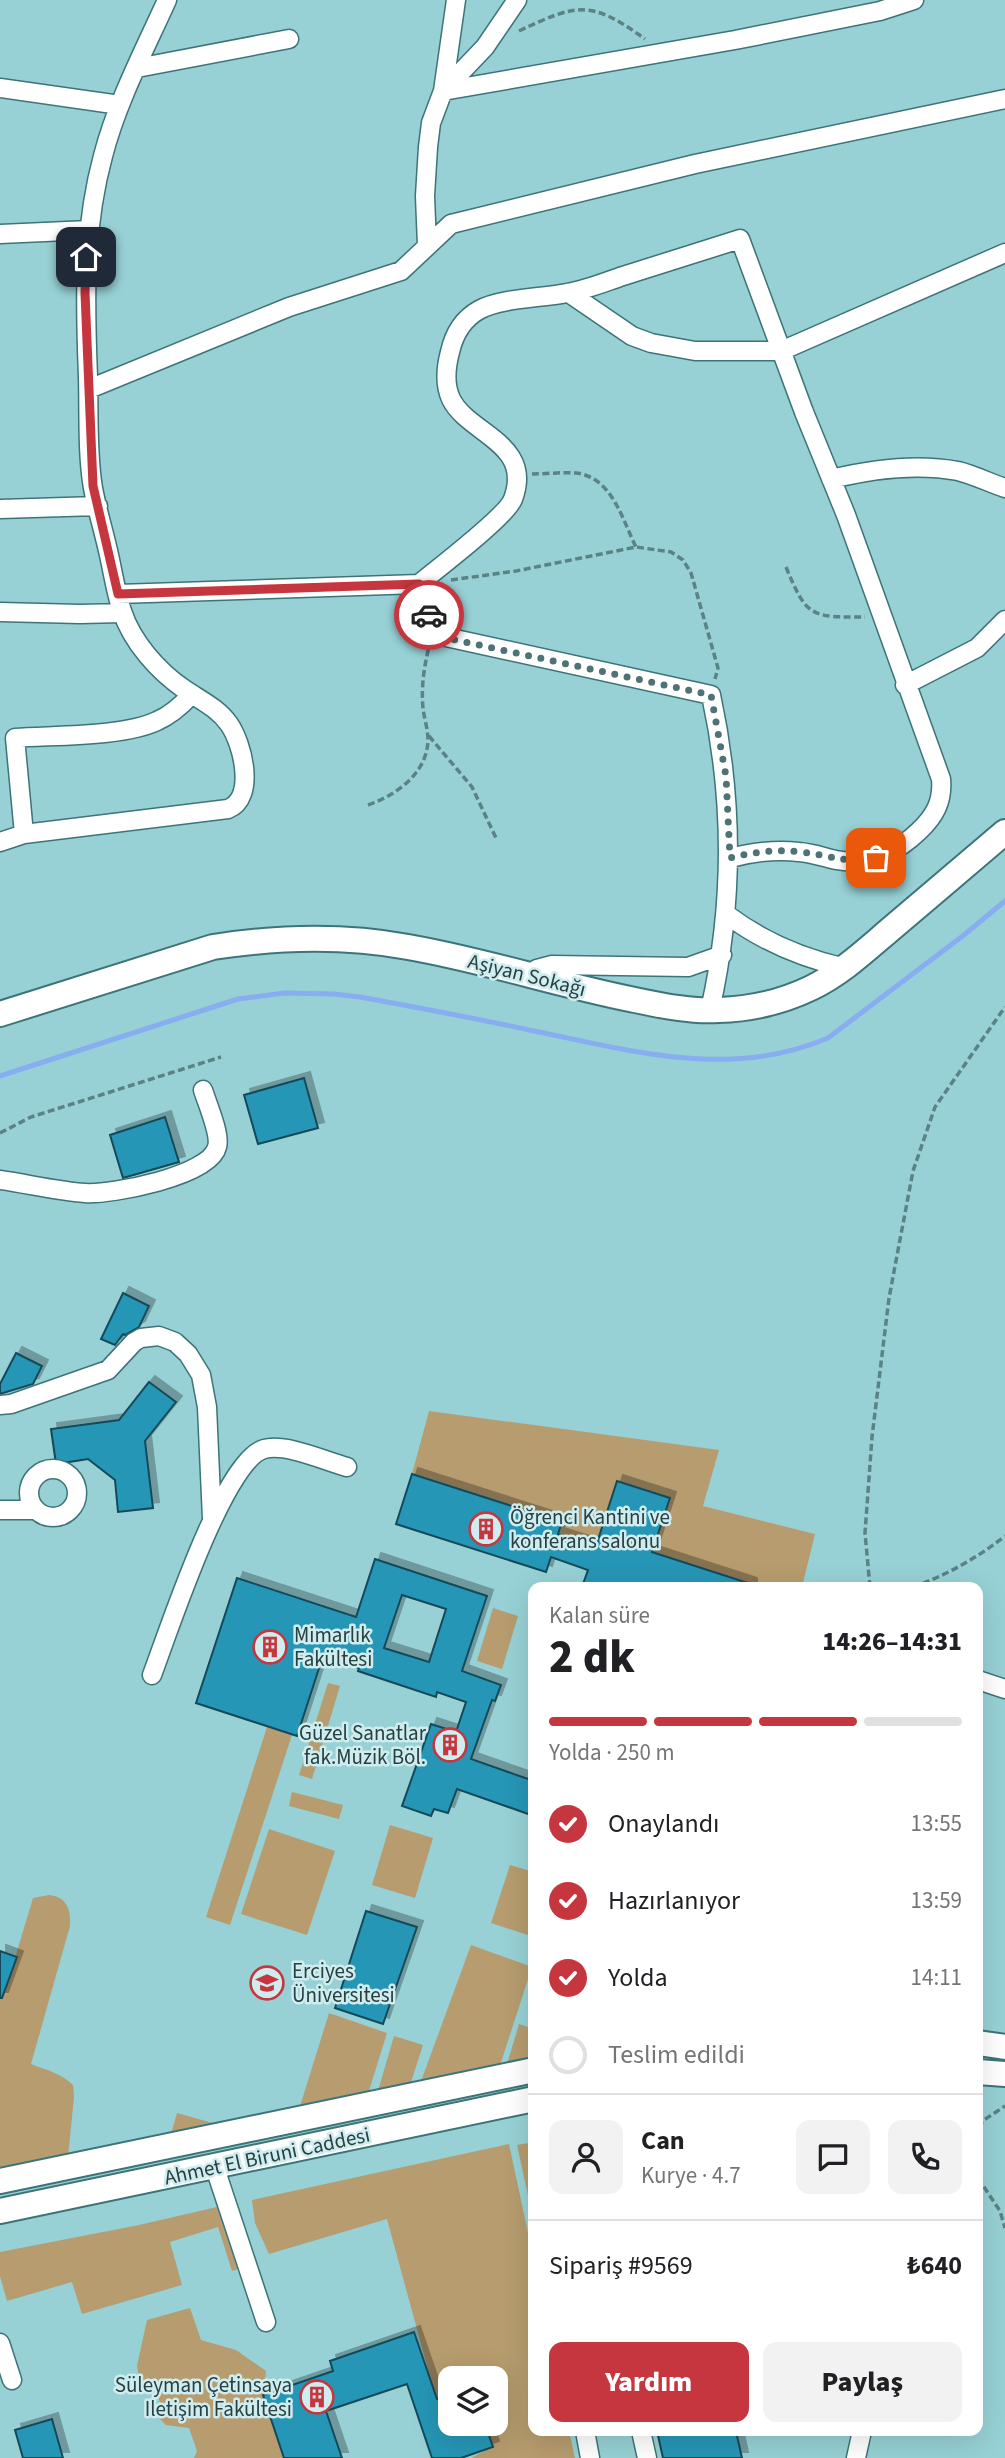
<!DOCTYPE html>
<html lang="tr">
<meta charset="utf-8">
<style>
body{margin:0;font-family:"Source Sans 3",sans-serif;background:#f2f2f2;color:#202124;height:100vh;display:flex;flex-direction:column;font-size:26px;white-space:nowrap}
*{box-sizing:border-box;margin:0}
p{font-size:23px;color:#757577}
.icon{flex:none;width:38px;height:38px;fill:none;stroke:currentColor;stroke-width:2;stroke-linecap:round;stroke-linejoin:round}
.map{position:relative;flex:1;overflow:hidden}
.details{position:absolute;left:528px;top:1582px;width:455px;height:854px;display:flex;flex-direction:column;background:#fff;border-radius:14px;box-shadow:0 7px 28px #0002}
.details>*{flex:none}
.tools{position:absolute;left:438px;top:2366px;display:grid;gap:14px}
.tools a{display:grid;place-items:center;width:70px;height:70px;border-radius:14px;background:#fff;box-shadow:0 7px 28px #0002;font-size:35px}
.pin{position:absolute;display:grid;place-items:center;width:60px;height:60px;color:#fff;margin:-30px;border-radius:14px;box-shadow:0 4px 10px #0006}
.courier{position:absolute;display:grid;place-items:center;width:70px;height:70px;margin:-35px;border:5px solid #c6363f;border-radius:50%;background:#fff;color:#222;box-shadow:0 2px 9px #0007}
.head em{font-style:normal;font-weight:800}
.head div{display:flex;flex-direction:column-reverse}
.head{display:flex;align-items:center;justify-content:space-between;height:119px;padding:0 21px}
h1{font-size:46px;font-weight:800;line-height:52px}
.bar{display:grid;grid-template-columns:repeat(4,1fr);gap:10px 7px;align-content:center;height:84px;padding:0 21px}
.bar i{height:9px;border-radius:5px;background:#e0e0e0}
.bar .current{background:#c6363f}
.bar p{grid-column:span 4}
.line{display:flex;align-items:center;gap:18px;padding:0 21px;border-top:2px solid #e0e0e0}
.line div{flex:1}
.round{display:grid;place-items:center;flex:none;width:74px;height:74px;border-radius:14px;background:#f2f2f2}
ol{padding:0 21px;list-style:none}
li{display:flex;align-items:center;gap:21px;height:77px}
li p{margin-inline-start:auto}
li .icon{padding:7px;border-radius:50%;background:#c6363f;color:#fff;stroke-width:4}
li:last-child{color:#757577}
li i{width:38px;height:38px;border:4px solid #e0e0e0;border-radius:50%}
.primary-button{display:flex;gap:14px;margin-top:auto;padding:14px 21px}
.primary-button a{flex:1;height:80px;border-radius:14px;background:#c6363f;color:#fff;font-size:28px;font-weight:800;line-height:80px;text-align:center}
.primary-button a+a{background:#f2f2f2;color:#202124}
.map>svg:first-child{display:block}
</style>
<div class="map">
<svg width="1005" height="2458" viewBox="0 0 1005 2458">
<defs>
<filter id="shadow"><feDropShadow dx="6" dy="-6" stdDeviation="0" flood-color="#0004"/></filter>
</defs>
<rect width="100%" height="100%" fill="#97d1d5"/>
<path fill="#b69c6e" d="M429 1411 719 1450 703 1506 815 1534 802 1587H761L652 1552 670 1498 618 1481 596 1546 558 1534 561 1522 412 1474Z
M493 1608 518 1616 502 1669 477 1661Z
M328 1683 340 1686 312 1779 299 1775Z
M267 1727 292 1735 230 1925 206 1917Z
M292 1792 343 1805 339 1819 289 1806Z
M390 1825 433 1838 415 1898 372 1885Z
M269 1829 335 1851 307 1935 241 1914Z
M510 1865 534 1872V1937L491 1923Z
M49 1895C67 1897 71 1909 70 1926L31 2064C46 2070 61 2073 73 2085L74 2097 66 2177 0 2190V1990L6 1988 33 1898Z
M471 1945 532 1967 493 2087 413 2103Z
M329 2013 387 2033 363 2110 292 2132Z
M519 2024 534 2029V2078L501 2084Z
M394 2036 423 2045 404 2104 373 2108Z
M177 2113 241 2131 165 2155Z
M534 2142V2199L529 2200 517 2145Z
M509 2144 534 2261V2431H569L575 2458H471L492 2447 485 2424H495V2378H450V2394L436 2399 387 2219 269 2254 255 2223 252 2200Z
M217 2207 228 2213 244 2267 232 2271 218 2227 170 2242 182 2285 82 2314 72 2282 7 2301 0 2276V2252L139 2225Z
M190 2308 201 2340 236 2350 266 2371 263 2395 284 2458H194L197 2451 189 2428 166 2425 159 2418C164 2396 154 2389 139 2377L137 2366 147 2320Z"/>
<g fill="none" stroke-linecap="round" stroke-linejoin="round">
<path stroke="#88adf0" stroke-width="5" d="M0 1076 238 999 284 993 334 994 360 997C420 1008 479 1019 539 1032 636 1052 732 1079 828 1038L964 935 1005 901"/>
</g>
<path fill="#2596b6" stroke="#154959" stroke-width="2" fill-rule="evenodd" filter="url(#shadow)" d="M304 1078 318 1128 258 1144 244 1095Z
M165 1117 179 1162 123 1178 110 1135Z
M123 1293 149 1306 139 1327 125 1335 123 1334 115 1345 101 1339Z
M16 1353 42 1366 33 1384 0 1394V1384Z
M149 1382 176 1402 145 1441 153 1508 118 1512 115 1480 88 1459 56 1464 51 1429 119 1420Z
M412 1474 562 1522 558 1534 596 1546 617 1481 670 1498 652 1552 751 1584V1587H594L583 1584 588 1570 551 1557 546 1572 396 1524Z
M375 1559 487 1596 462 1671 501 1685 495 1701 492 1700 471 1759 534 1781V1816L457 1789 448 1813 434 1809 431 1816 402 1806 431 1724 456 1732 466 1702 437 1692 436 1697 358 1671 359 1668 323 1656 297 1736 196 1703 237 1578 356 1617ZM402 1595 446 1609 429 1662 384 1648Z
M366 1911 417 1927 383 2024 335 2008Z
M0 1951 17 1957 2 1998H0Z
M414 2332 437 2399 450 2394V2424H485L493 2447 461 2458H432L407 2384 326 2411 342 2458H284L263 2395 333 2371 330 2361Z
M52 2419 63 2458H23L15 2430Z
M657 2431H736L742 2458H663Z"/>
<g fill="none" stroke-linecap="round" stroke-linejoin="round">
<defs>
<path id="street" d="M137 68 289 39
M0 88 120 105
M443 91 735 40 880 11 914 0
M443 91 485 47 517 0
M0 234 89 230
M427 246 425 196 428 147 431 123 443 91 456 0
M569 293 632 336 651 343 695 351H781L1005 253
M89 389 289 307 401 271 451 224 695 164 1005 99
M831 479C872 469 916 463 958 471 974 475 990 483 1005 488
M0 509 98 506
M419 584C437 569 507 516 513 499 534 443 468 434 451 399 444 384 446 367 450 352 454 334 463 319 479 310 500 298 543 298 567 293 586 290 605 282 623 276 662 264 701 251 740 239L804 412 846 515 941 779C943 801 935 816 919 831 896 853 868 866 836 860 823 857 812 853 799 852 775 849 753 852 730 858
M118 594 419 584C425 603 428 626 446 637L711 695C734 801 734 904 710 1010
M0 612 80 614 122 613
M905 685 977 648 1005 620
M24 834 15 738C54 735 123 737 157 721 171 715 182 705 192 694
M0 842 24 834 228 809C256 798 243 744 229 724 218 708 200 700 184 689 158 671 132 642 122 611 116 593 113 573 109 555 104 532 97 510 93 488 87 454 89 411 88 377 85 302 83 229 103 156 117 102 144 51 167 0
M726 914C763 942 801 958 846 968
M528 975 537 969 552 965 688 967 722 955
M0 1180C28 1184 57 1191 85 1193 111 1195 210 1176 217 1147 221 1135 207 1103 203 1090
M0 1405 11 1404 108 1370 134 1342 141 1338 159 1336 175 1342 188 1354 201 1375 207 1407 212 1519
M29 1493a24 24 0 1 1 48 0a24 24 0 1 1-48 0Z
M0 1510H35
M152 1675C168 1633 224 1460 264 1449 286 1443 325 1461 347 1467
M978 1680 1005 1689
M215 2168 266 2322
M0 2343 12 2380
M585 2431 590 2458
M641 2431 647 2458
M856 2458 862 2431"/>
<path id="secondary" d="M0 1014 213 947C278 937 343 935 408 947 483 960 556 984 630 999 659 1005 690 1012 719 1010 751 1009 782 1002 811 988 842 973 866 950 892 928 930 896 967 864 1005 832
M978 2043 1005 2047
M978 2072 1005 2074
M0 2181 534 2070
M0 2211 534 2099"/>
</defs>
<use href="#street" stroke="#3c7478" stroke-width="21"/>
<use href="#secondary" stroke="#3c7478" stroke-width="28"/>
<path stroke="#5b8285" stroke-width="3.5" stroke-dasharray="7 3.5" stroke-linecap="butt" d="M519 31C578 3 591 0 645 39
M532 474C546 474 562 472 576 473 612 477 622 519 636 547
M786 567C807 618 811 617 865 617
M451 580 516 571 636 547 671 552 683 560 691 573 718 668 715 679
M429 736 472 787 497 840
M368 805C396 795 427 774 428 740 428 729 424 718 423 708 421 687 424 667 429 647
M0 1133 31 1117 221 1057
M870 1587 865 1533 872 1437 889 1298 913 1171 935 1107 1005 1007
M913 1587C947 1575 977 1558 1005 1536
M978 2127 984 2120 1005 2106
M978 2178 1000 2211 1005 2228"/>
<use href="#street" stroke="#fff" stroke-width="18"/>
<use href="#secondary" stroke="#fff" stroke-width="24"/>
</g>
<g fill="none" stroke-linecap="round" stroke-linejoin="round">
<path stroke="#4f7375" stroke-width="7" stroke-dasharray="0 12.6" d="M429 615 435 629 451 639 711 695 726 776 730 858C753 852 776 849 801 852 829 855 847 864 876 858"/>
<path stroke="#c6363f" stroke-width="9" d="M86 257 85 293 93 486 118 594 419 584 429 615"/>
</g>
<defs>
<symbol id="building-ring" viewBox="-11 -11 22 22"><circle r="9.5" fill="#cfecee" stroke="#c6363f" stroke-width="1.5"/><path d="M-4-6H4V6H1V3H-1V6H-4ZM-2.5-4.3h1.7v1.8h-1.7ZM.8-4.3h1.7v1.8H.8ZM-2.5-1h1.7V.8h-1.7ZM.8-1h1.7V.8H.8Z" fill="#c6363f"/></symbol>
<symbol id="university-ring" viewBox="-11 -11 22 22"><circle r="9.5" fill="#cfecee" stroke="#c6363f" stroke-width="1.5"/><path d="M0-5L7-2L0 1L-7-2ZM-4 1L0 2.5L4 1V4Q0 6-4 4Z" fill="#c6363f"/></symbol>
</defs>
<g fill-rule="evenodd">
<use href="#building-ring" x="467" y="1510" width="38" height="38"/>
<use href="#building-ring" x="251" y="1628" width="38" height="38"/>
<use href="#building-ring" x="431" y="1726" width="38" height="38"/>
<use href="#university-ring" x="248" y="1964" width="38" height="38"/>
<use href="#building-ring" x="298" y="2378" width="38" height="38"/>
</g>
<g text-anchor="middle" dominant-baseline="central" stroke-width="5" stroke-linejoin="round" paint-order="stroke">
<g font-size="21" fill="#284042" stroke="#cfecee">
<text transform="translate(527 975) rotate(14)">Aşiyan Sokağı</text>
<text transform="translate(267 2156) rotate(-12)">Ahmet El Biruni Caddesi</text>
</g>
<g font-size="21" fill="#284042" stroke="#cfecee" text-anchor="start">
<text x="510" y="1517">Öğrenci Kantini ve<tspan x="510" dy="24">konferans salonu</tspan></text>
<text x="294" y="1635">Mimarlık<tspan x="294" dy="24">Fakültesi</tspan></text>
<text x="426" y="1733" text-anchor="end">Güzel Sanatlar<tspan x="426" dy="24">fak.Müzik Böl.</tspan></text>
<text x="292" y="1971">Erciyes<tspan x="292" dy="24">Üniversitesi</tspan></text>
<text x="292" y="2385" text-anchor="end">Süleyman Çetinsaya<tspan x="292" dy="24">Iletişim Fakültesi</tspan></text>
</g>
</g>
</svg>
<div class="tools">
<a><svg class="icon" aria-label="layers" viewBox="0 0 24 24"><path d="M12 4l9 5-9 5-9-5zM3 14l9 5 9-5"/></svg></a>
</div>
<div class="pin" style="left:876px;top:858px;background:#ea580c"><svg class="icon" aria-label="bag" viewBox="0 0 24 24"><path d="M5 8h14l-1 12H6zM9 8a3 3 0 0 1 6 0"/></svg></div>
<div class="pin" style="left:86px;top:257px;background:#1f2937"><svg class="icon" aria-label="home" viewBox="0 0 24 24"><path d="M3 11l9-7 9 7M6 9v11h12V9"/></svg></div>
<div class="courier" style="left:429px;top:615px"><svg class="icon" aria-label="car" viewBox="0 0 24 24"><path d="M5 17H2v-5l4-1 3-4h7l3 4 3 1v5h-3M9 17h6M6 11h13"/><circle cx="7" cy="17" r="2"/><circle cx="17" cy="17" r="2"/></svg></div>
<section class="details">
<div class="head"><div><h1>2 dk</h1><p>Kalan süre</p></div><em>14:26–14:31</em></div>
<div class="bar"><i class="current"></i><i class="current"></i><i class="current"></i><i></i><p>Yolda · 250 m</p></div>
<ol>
<li><svg class="icon" aria-label="check" viewBox="0 0 24 24"><path d="M5 12l5 5 9-10"/></svg>Onaylandı<p>13:55</p></li>
<li><svg class="icon" aria-label="check" viewBox="0 0 24 24"><path d="M5 12l5 5 9-10"/></svg>Hazırlanıyor<p>13:59</p></li>
<li><svg class="icon" aria-label="check" viewBox="0 0 24 24"><path d="M5 12l5 5 9-10"/></svg>Yolda<p>14:11</p></li>
<li><i></i>Teslim edildi</li>
</ol>
<div class="line" style="height:126px"><a class="round"><svg class="icon" aria-label="person" viewBox="0 0 24 24"><circle cx="12" cy="8" r="4"/><path d="M4 21q1-7 8-7t8 7"/></svg></a><div><b>Can</b><p>Kurye · 4.7</p></div><a class="round"><svg class="icon" aria-label="chat" viewBox="0 0 24 24"><path d="M4 5h16v11H9l-5 4z"/></svg></a><a class="round"><svg class="icon" aria-label="phone" viewBox="0 0 24 24"><path d="M5 4h4l2 5-3 2q2 4 5 5l2-3 5 2v4C11 20 4 13 5 4z"/></svg></a></div>
<div class="line" style="height:91px"><div>Sipariş #9569</div><b>₺640</b></div>
<div class="primary-button"><a>Yardım</a><a>Paylaş</a></div>
</section>
</div>
